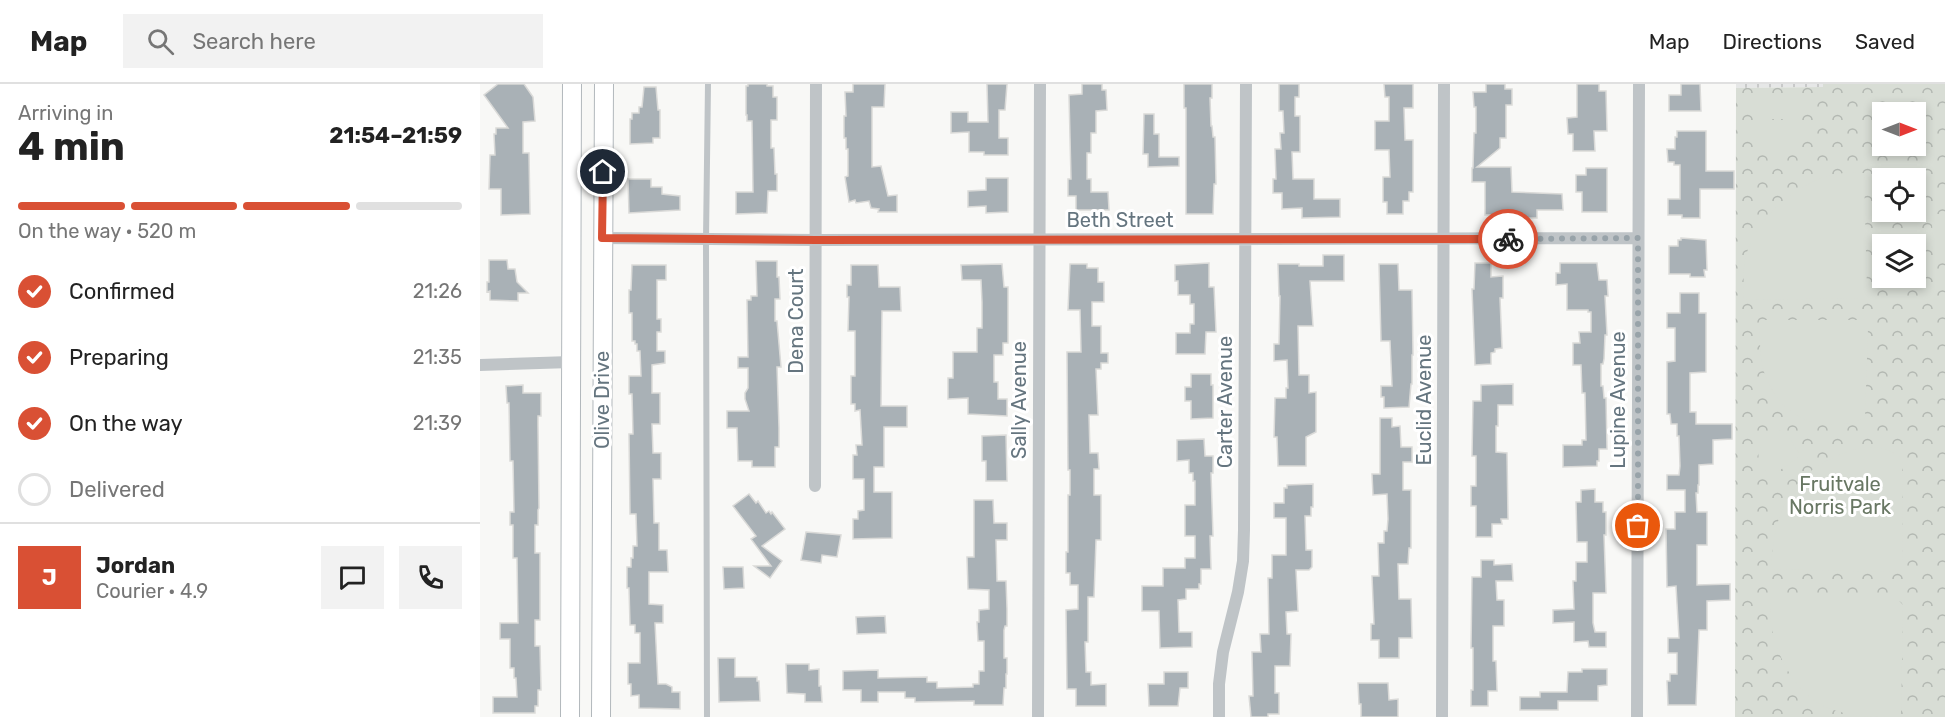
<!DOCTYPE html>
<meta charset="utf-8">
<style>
body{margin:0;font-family:Rubik,sans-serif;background:#f2f2f2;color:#222;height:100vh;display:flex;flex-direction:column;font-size:22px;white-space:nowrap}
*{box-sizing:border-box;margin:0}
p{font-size:20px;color:#767676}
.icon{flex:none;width:33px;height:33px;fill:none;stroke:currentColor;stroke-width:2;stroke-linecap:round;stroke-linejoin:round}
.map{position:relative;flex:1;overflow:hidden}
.side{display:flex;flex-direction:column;background:#fff;width:480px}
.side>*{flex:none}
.needle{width:39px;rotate:90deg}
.tools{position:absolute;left:1392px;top:18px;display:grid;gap:12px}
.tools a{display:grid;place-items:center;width:54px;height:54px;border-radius:0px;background:#fff;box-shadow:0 3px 9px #0003;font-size:30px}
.pin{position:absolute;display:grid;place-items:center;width:51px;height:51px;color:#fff;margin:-26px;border:3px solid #fff;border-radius:50%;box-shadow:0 2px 6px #0007}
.courier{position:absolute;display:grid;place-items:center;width:60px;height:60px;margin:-30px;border:4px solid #d95034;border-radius:50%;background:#fff;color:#222;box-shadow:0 2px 8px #0007}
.head em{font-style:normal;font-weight:700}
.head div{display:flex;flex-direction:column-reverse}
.head{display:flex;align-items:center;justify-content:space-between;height:102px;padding:0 18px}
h1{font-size:39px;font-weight:700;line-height:45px}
.bar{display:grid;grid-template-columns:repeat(4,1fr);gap:9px 6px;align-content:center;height:72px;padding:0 18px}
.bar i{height:8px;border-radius:4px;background:#e0e0e0}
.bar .selected{background:#d95034}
.bar p{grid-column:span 4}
.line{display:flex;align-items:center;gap:15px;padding:0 18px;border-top:2px solid #e0e0e0}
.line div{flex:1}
.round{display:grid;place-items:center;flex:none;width:63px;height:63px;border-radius:0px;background:#f2f2f2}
ol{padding:0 18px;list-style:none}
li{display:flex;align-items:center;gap:18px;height:66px}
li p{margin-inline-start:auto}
li .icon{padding:6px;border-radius:50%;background:#d95034;color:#fff;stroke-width:4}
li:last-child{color:#767676}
li i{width:33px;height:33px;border:3px solid #e0e0e0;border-radius:50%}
header{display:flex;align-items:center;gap:36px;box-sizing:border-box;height:84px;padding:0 30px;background:#fff;border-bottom:2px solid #e0e0e0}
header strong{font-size:28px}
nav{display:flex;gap:33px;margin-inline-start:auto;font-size:21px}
.search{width:420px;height:54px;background:#f2f2f2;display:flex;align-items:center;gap:15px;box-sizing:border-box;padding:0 21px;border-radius:0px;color:#767676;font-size:22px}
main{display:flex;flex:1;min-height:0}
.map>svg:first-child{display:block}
</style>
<header>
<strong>Map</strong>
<div class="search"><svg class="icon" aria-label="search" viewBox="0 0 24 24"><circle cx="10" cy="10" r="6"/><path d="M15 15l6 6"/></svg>Search here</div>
<nav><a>Map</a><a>Directions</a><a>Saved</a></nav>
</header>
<main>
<section class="side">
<div class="head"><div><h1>4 min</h1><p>Arriving in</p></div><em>21:54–21:59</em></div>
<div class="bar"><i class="selected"></i><i class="selected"></i><i class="selected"></i><i></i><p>On the way · 520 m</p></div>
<ol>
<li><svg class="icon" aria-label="check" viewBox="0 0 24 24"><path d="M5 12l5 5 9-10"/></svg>Confirmed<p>21:26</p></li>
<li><svg class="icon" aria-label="check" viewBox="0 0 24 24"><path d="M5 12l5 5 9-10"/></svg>Preparing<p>21:35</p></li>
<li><svg class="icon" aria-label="check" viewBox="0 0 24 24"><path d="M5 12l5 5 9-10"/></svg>On the way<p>21:39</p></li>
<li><i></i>Delivered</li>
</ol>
<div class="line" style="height:108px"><b class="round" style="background:#d95034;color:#fff">J</b><div><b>Jordan</b><p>Courier · 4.9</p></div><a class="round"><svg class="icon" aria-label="chat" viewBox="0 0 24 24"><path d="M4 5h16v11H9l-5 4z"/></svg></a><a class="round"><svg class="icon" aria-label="phone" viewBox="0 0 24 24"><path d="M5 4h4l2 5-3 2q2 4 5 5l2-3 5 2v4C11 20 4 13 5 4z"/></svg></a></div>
</section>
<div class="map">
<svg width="1465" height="633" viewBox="0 0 1465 633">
<defs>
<pattern id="industrial-grid" width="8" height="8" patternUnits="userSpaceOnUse" patternTransform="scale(1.5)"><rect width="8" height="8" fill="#e6e7e7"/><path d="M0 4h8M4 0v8" fill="none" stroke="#bec0c0"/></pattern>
<pattern id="forest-crowns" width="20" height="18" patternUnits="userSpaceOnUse" patternTransform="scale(1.5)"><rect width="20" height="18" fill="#d8ddd5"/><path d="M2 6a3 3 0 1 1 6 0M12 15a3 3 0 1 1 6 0" fill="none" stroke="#b3b8b2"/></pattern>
</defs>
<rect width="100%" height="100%" fill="#f8f8f6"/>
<path fill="url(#industrial-grid)" d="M1256 0H1343V3L1256 4Z"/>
<path fill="url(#forest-crowns)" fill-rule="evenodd" d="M1343 0H1465V633H1255L1256 4 1343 3ZM1402 28H1436V62H1402ZM1402 94H1436V128H1402ZM1402 160H1436V194H1402Z"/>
<path fill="#d8ddd5" d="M1275 14H1320V35H1275Z
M1276 42H1320V63H1276Z
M1384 89 1387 207 1379 214 1264 216C1264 205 1263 194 1264 183 1268 140 1315 97 1357 90 1366 88 1375 89 1384 89Z
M1465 130V176H1453L1452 130Z
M1280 236H1379L1388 245 1385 334C1342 352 1299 334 1284 288 1279 271 1280 254 1280 236Z
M1299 346 1306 349 1319 369V373L1296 389H1287L1279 377 1278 366 1289 351Z
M1384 363C1400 363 1409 365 1422 374L1423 478 1413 488 1291 485C1294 417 1317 380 1384 363Z
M1290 510H1413L1423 521 1421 633C1396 633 1371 633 1348 624 1316 611 1295 571 1291 538 1290 529 1290 520 1290 510Z"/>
<path fill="#a9b1b6" stroke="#dadad8" stroke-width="1.5" d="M18 0H44L53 13 55 37 43 38V69H49L50 130 21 131V105H9L10 71H15L14 50H16V44H28L4 11Z
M268 0H287V2H293V13H297V36H291V64H294L295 90H297V107H288L287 129 256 130V108H273L272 37H267V31H266V2H268Z
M373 0H405L404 23H392V83L401 82 408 112 417 111V128H398L399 125 391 124 389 117 376 119 375 116 369 118 365 93 368 92V65H366V54H364V32H366L365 8H373Z
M507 0H527L525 26H519V54H528V71H504V68H489V48L471 49V28H488V38H508Z
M602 0H622V6H626L627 26 616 27V49H611V69H607V95H611V108H628L629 126H596V112H588V95H591L589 11 602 10Z
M704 0H732V14H730L731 42H732L733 53H735L736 100H734L733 130H706V24H704Z
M799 0H819V13H815V32H820V68H812L813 95H834V115H860V133L822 134V124L802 125V109H793V95H796L795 65H801L800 49H804L803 27H799Z
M904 0H933V24H924L925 56H933V108H929V117H923V130H907V118H903V93H910L909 66H895V37H909V13H905Z
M1006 0H1025V5H1032V21H1026V54H1020V64L997 83H1031L1032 108 1082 110 1083 126H1057V134H1043V130L1005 131V98H992V84H993L994 49H996V23H994L993 8H1006Z
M1097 0H1119V7H1126L1127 47H1114L1115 67H1093V50H1088L1087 34 1097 33Z
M1201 0H1220L1221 27H1189V11H1201Z
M164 3H176L178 26H180V54H173V59L150 60V35H152V29H159V23H162Z
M664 30H674V50H679V73H699V82L668 83V70H663Z
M1197 47H1226V87H1254V105H1220V134H1202V131H1188V115H1200V81H1194V78H1188L1187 65H1195V53H1197Z
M1106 84H1127V128H1102V108H1096V91H1106Z
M506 94H528V128L506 129V122L488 123V107L506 106Z
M148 95H171V103H182V110L200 112V126L149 129Z
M1201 154 1226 156 1227 186H1224L1225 193H1210V190H1189V162H1198V156H1201Z
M843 171H864V197H830L833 242H818L819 291H829V309L836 308V348L826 353V382H798L797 353H794L795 314H806V304H808L807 276 794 277V260H799L800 212H799L798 180H819V182H843Z
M9 176H27L28 185H35L37 198 48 209H38V217L10 216V207L7 208V198H9Z
M276 177H297V193H299L300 215H295V237H297L301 283H297L299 344V363H295V383H272V377H258L257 344H247V327H269L265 315V309L268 304V284H258V273H268L267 216H271V212H277Z
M729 179V203H734L736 248H726L725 270H696V249H710V240H714V220H710V211H698V197H695V181Z
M995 179H1011V193L1023 192V214H1020L1022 264 1015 265V268L1011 269V280L995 281 992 205H994Z
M1080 179H1117L1119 196H1127L1128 212H1125L1127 251H1125L1124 275 1123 280H1121V302H1123L1124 314H1126L1127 365H1119V377H1117V382L1083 383V361H1102V356H1106L1105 309H1102L1101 281H1093V259H1100L1099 248H1111V228H1108V226H1087V200L1076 201V189H1080Z
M522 180 524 203H528V259H523V271H514V298H518V315H527V332L488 330V314L468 315V294H473V268H497V244H502V218L501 196H482L481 181Z
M590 180H607V184H618V198H624V218H612V242H621V269H628V279H621V285H616L618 331H609L610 369H618L619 385H614V411H621V456H616L614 513H608V558H605L606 588H611V601L626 600V622H596V605H587L586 526 598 525V501H590V489H586V468H588V411H590V386H588L587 268H601L600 226H588Z
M899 180H918L919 206H932L933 271H932V300H931L929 323 904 324V313H901V302H912L910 257H901Z
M152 181H186V196H177V235H181V248H177V267H185V279L172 281V309H180V340H172L173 369H181V395H173L174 439H179V466H187L188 488H169V520L183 521V539H175L178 600H186L192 603V608H200V625L159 624V611L151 612V600H148V579H160V549H155V541H150L149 504H147V483H151V474H153V462H157L156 430H150L149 350H153L152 310H149V292H161L160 267H157V260H155V257H152V229H149V206H151Z
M371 181H398L399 203H420L421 227H402L401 322H427V343H404V383H394V408H412V454L373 455V435H378V427L384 426V395H373V371H377L376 361H382L380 326 375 327V320H371V292H375V247H368L369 213H367V201H371Z
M1200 209H1219V229H1226V288L1210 289V328H1216V340H1252V355L1233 356V380L1219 381V401H1218V409H1216L1217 428H1227V461H1217V501L1250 500V516L1227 517V546H1219L1216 621H1188L1187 597H1190V590H1197V569H1188V554H1199L1196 502 1187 503 1186 445H1195V428H1205V406H1187V391H1199L1200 382 1199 352H1197V340H1191L1190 330H1187V278L1195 277V244H1187V229H1200Z
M711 290H731V301H733V334L711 335V317H705V303H711Z
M1033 300V321H1018V342H1016V368L1027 369 1028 435H1021L1022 440H1012V453H996V422H991V402H996V372H992L993 317H1001V301Z
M43 301V309H61V332H58V342L59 424 58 426V441H55V469H60V536H55V562H60L61 606H58V622H55V629H13V613H37L36 594H34V584H30V555H20V539H38L37 474H33V441H30V428H34L33 377H30L29 319H27L26 302Z
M900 334H912V343L920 342 921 363H932V378H923V406H931V464H929L928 480H918L919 515H931L932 554H919V574H899V556H891V540H894L892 492H899L898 459H904V447H907L908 435 907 410 893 411 892 390H900Z
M526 351 527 397H506V377H502V352Z
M724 355 725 372H733V389H731L733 452H730L731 485H721V500H719V505H706V515L698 516 699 548H712V563L680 564 679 527H662V502H683V484H705V474H715V452H705V421H715V397H713V389H709V376L697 377V356Z
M833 400V423H831V432H825L826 466H832V483L829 486H816L818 527 806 528 807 550H811L810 582H795V609H799V630H788V633H771L769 612H773L772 568H781L780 550H789L788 494H792V471H806V434H794V419H804V404H807V401Z
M1115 405V418H1123V428H1126V451H1124L1126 509H1113V539L1115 548H1126V563H1109L1108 557 1094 558V538L1073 539V526L1094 525 1093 497H1096V478H1107V458H1097L1096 418H1101V406Z
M269 410 276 419 278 417 286 429 289 427 291 430 292 428 305 445 282 462 302 477 290 494 274 482H291L271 455 276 452 253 422Z
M494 416H513L514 439H527V456H516L517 497H526L527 525V542H525L524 546V574H527V590H526V604H524L523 621H494V617L435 618V614H425V608H398V618H381V606H363V587L398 586V594L447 593V598H457V604L493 603V600H499V587H504V557H498L497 538H499V526L509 525V506L488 505 487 473H494Z
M326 448 361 451 357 473 342 471 341 479 321 476Z
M1001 476H1014V481L1032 480 1033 497H1016L1017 516H1024V542H1013V577H1016L1017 607H1008V622H991V606H993V564H991L992 493H1001Z
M243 483H263L264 504 244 505Z
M405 532 406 549 377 550 376 533Z
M238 574H255V593H277V597H279L280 617 239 618Z
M306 580H329V586L339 585V602H341L342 618H325V610L307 609Z
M1102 585H1127V601L1118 602V617H1078V626H1040V613H1060V608H1087L1088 588H1102Z
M684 588H708V604H700L698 622H669L668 600H684Z
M878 599H908L909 616 918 615V633H881V620H879Z"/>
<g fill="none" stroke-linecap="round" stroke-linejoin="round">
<defs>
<path id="secondary" d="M90 633 92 0
M121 633 124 0"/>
</defs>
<use href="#secondary" stroke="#b2b8bc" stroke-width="20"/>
<path stroke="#bfc4c7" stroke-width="6" d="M227 633 226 155 228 0"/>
<path stroke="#bfc4c7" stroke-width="12" d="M122 154 336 156 1158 154
M0 281 91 278
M335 402 336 0
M558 633 560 0
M739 633V600L743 568 758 508 763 477 764 446 766 0
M962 633 964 0
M1157 633 1159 0"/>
<use href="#secondary" stroke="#fff" stroke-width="18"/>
</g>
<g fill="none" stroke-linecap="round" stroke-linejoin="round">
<path stroke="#98a3a9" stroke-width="6" stroke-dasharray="0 10.8" d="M1028 155 1158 154V442"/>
<path stroke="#d95034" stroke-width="8" d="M123 88 122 154 336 156 1028 155"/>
</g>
<g text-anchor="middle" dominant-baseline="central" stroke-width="6" stroke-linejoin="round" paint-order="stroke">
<g font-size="20" fill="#65757f" stroke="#fff">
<text x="640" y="136">Beth Street</text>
<text transform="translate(316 237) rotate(-90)">Dena Court</text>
<text transform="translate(122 316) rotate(-90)">Olive Drive</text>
<text transform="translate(539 316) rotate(-90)">Sally Avenue</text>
<text transform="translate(944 316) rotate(-90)">Euclid Avenue</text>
<text transform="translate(1138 316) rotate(-90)">Lupine Avenue</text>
<text transform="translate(745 318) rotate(-90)">Carter Avenue</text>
</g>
<g font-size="20" fill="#687763" stroke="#fff">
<text x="1360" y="400">Fruitvale<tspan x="1360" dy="23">Norris Park</tspan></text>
</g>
</g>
</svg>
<div class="tools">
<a><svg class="needle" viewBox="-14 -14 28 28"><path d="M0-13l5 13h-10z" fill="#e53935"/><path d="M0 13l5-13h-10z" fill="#767676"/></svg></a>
<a><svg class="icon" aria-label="locate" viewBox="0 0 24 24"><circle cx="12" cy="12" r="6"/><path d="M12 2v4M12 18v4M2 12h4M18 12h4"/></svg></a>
<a><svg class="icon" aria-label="layers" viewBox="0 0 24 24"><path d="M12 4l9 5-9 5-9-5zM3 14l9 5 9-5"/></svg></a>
</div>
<div class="pin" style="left:1158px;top:442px;background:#ea580c"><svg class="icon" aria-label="bag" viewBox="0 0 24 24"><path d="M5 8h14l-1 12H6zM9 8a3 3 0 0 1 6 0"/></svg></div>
<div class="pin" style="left:123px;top:88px;background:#1f2937"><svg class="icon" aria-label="home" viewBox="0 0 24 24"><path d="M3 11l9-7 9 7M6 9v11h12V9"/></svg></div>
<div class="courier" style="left:1028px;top:155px"><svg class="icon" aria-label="bike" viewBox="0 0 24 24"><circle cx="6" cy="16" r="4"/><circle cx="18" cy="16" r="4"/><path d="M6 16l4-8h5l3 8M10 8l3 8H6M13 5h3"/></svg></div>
</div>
</main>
